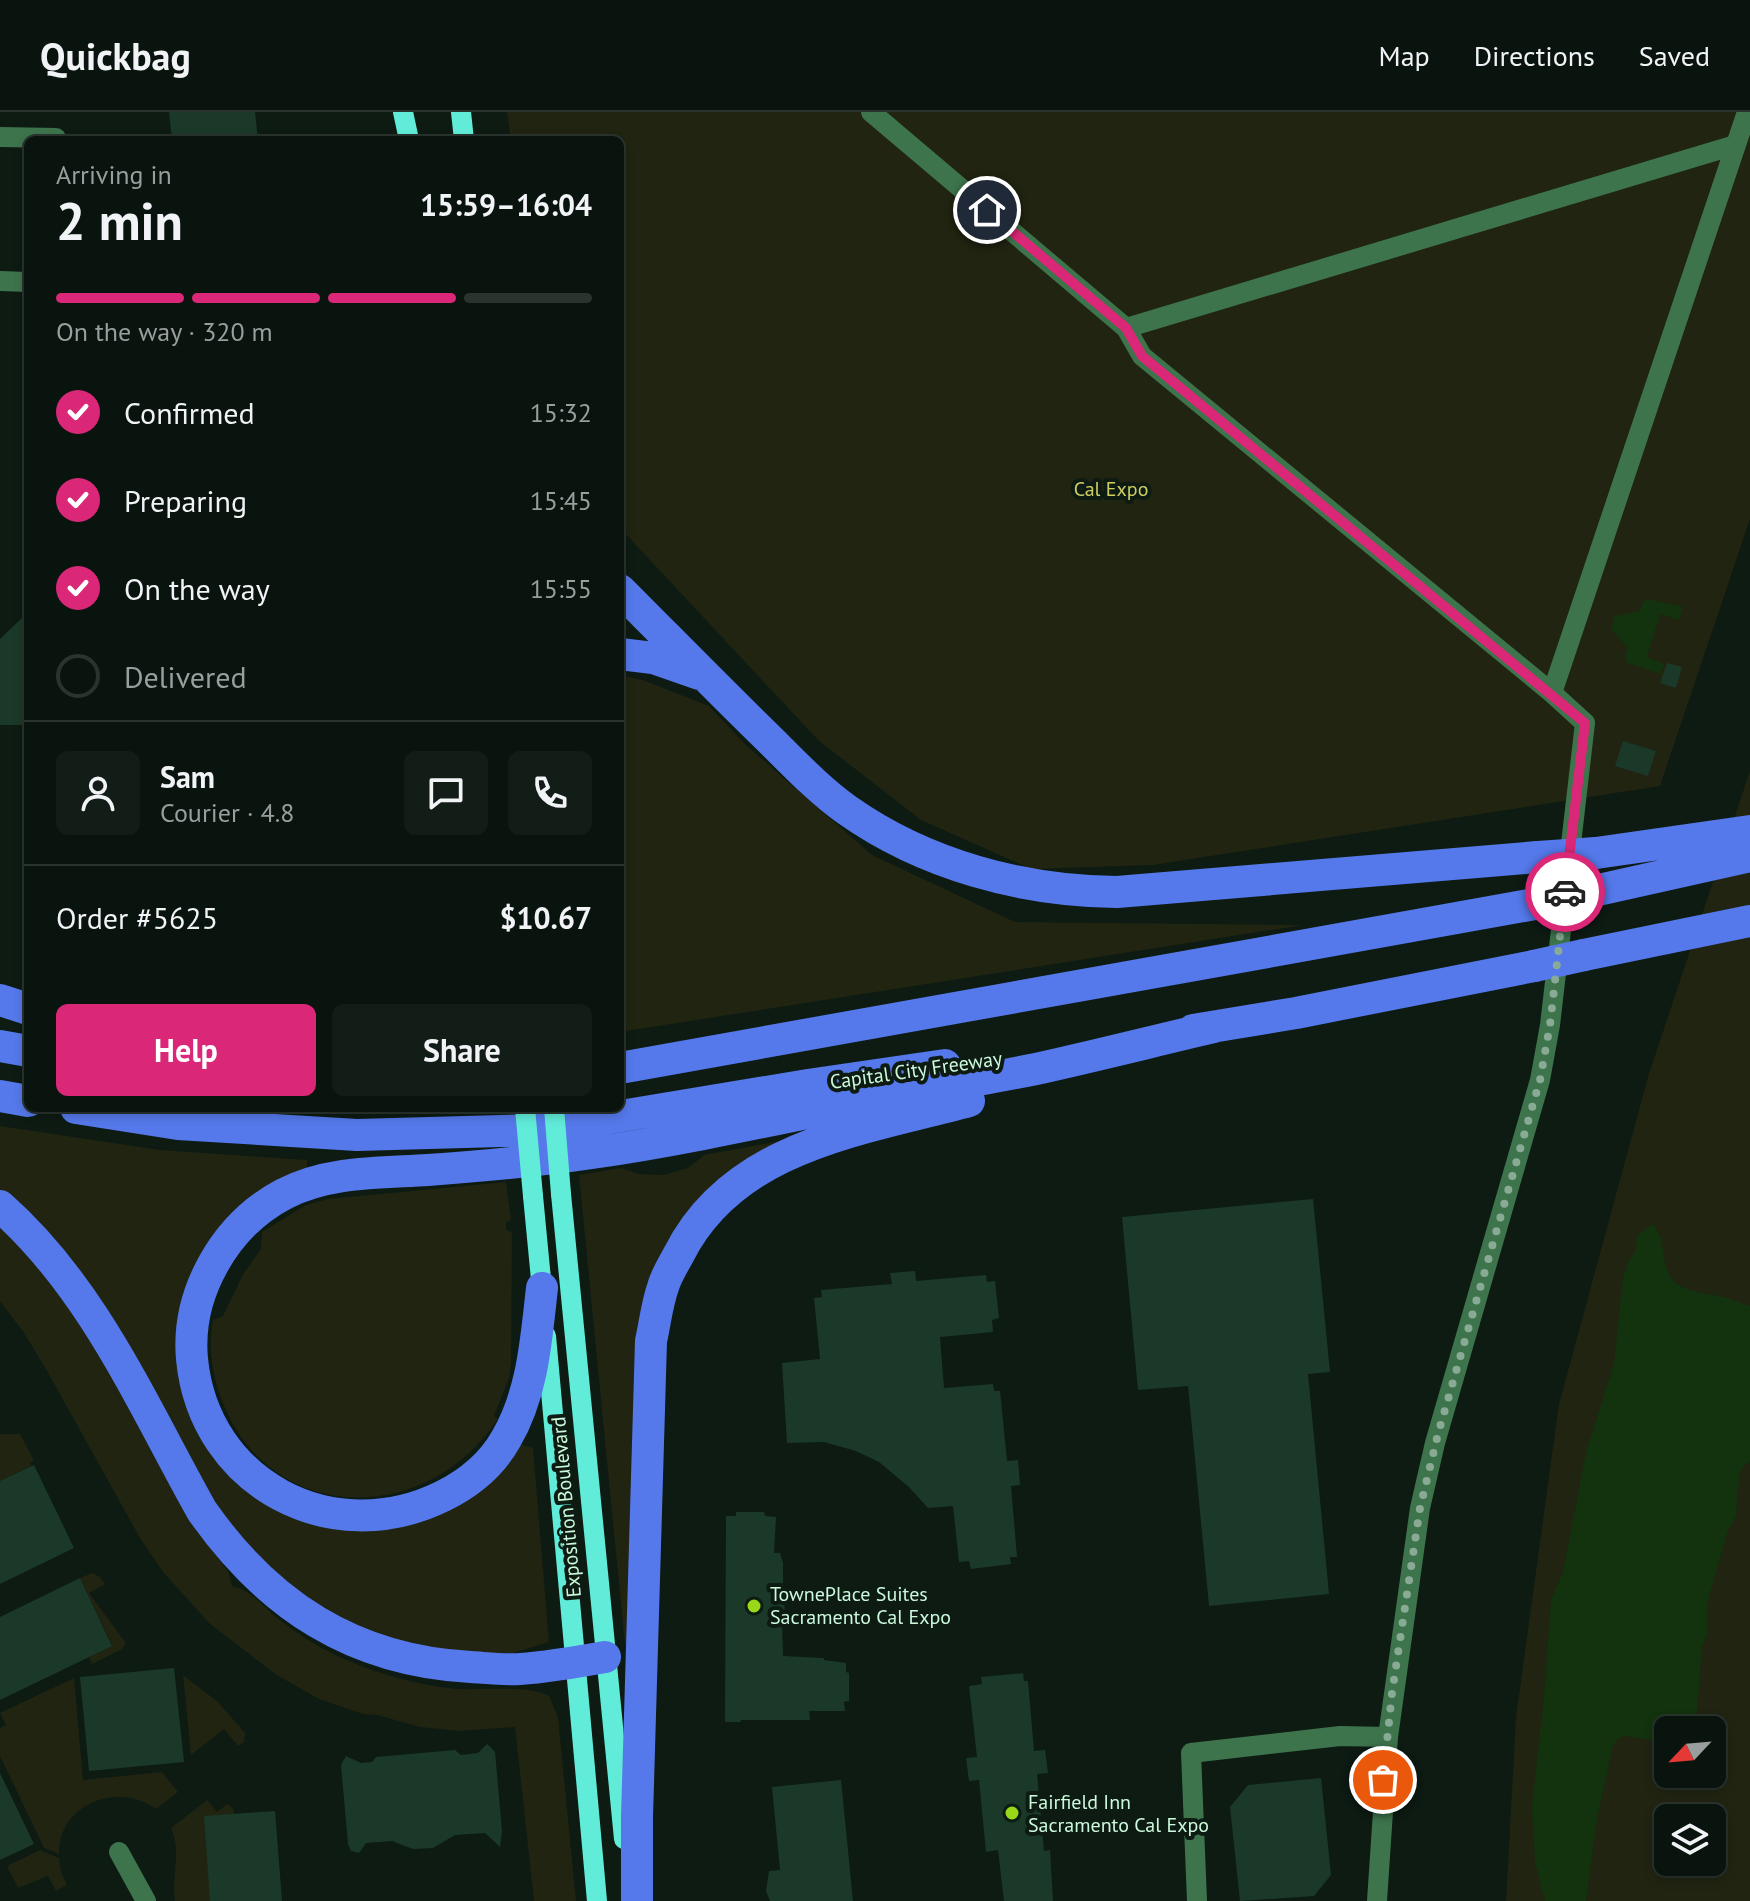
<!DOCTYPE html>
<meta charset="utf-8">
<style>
body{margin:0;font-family:"PT Sans",sans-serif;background:#131d17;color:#f1f3f6;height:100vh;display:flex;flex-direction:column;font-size:30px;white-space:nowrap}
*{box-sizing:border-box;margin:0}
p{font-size:26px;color:#999e9e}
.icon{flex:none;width:44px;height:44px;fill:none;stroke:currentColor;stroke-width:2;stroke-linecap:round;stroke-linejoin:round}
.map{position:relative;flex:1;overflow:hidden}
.sheet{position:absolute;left:24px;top:24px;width:600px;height:976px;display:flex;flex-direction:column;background:#0a140e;border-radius:12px;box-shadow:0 4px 12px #0003,0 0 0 2px #2a332e}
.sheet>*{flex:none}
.needle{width:52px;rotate:244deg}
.controls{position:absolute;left:1654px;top:1604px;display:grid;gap:16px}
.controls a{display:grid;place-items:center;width:72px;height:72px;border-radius:12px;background:#0a140e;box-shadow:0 4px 12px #0003,0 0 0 2px #2a332e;font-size:40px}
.pin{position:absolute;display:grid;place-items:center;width:68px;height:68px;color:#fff;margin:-34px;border:4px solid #fff;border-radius:50%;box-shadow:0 2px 8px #0007}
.courier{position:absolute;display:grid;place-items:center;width:80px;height:80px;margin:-40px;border:6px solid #db2777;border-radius:50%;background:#fff;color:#222;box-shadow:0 2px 10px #0007}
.head em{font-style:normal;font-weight:600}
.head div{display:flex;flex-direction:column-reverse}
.head{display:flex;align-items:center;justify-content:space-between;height:136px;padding:0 32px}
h1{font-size:52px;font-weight:600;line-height:60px}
.bar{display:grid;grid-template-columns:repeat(4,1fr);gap:12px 8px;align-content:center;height:96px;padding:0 32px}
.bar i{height:10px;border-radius:6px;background:#2a332e}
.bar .on{background:#db2777}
.bar p{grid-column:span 4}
.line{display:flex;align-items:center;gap:20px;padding:0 32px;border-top:2px solid #2a332e}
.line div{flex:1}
.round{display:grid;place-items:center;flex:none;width:84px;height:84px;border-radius:12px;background:#131d17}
ol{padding:0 32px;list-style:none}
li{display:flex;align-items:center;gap:24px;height:88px}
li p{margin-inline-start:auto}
li .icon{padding:8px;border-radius:50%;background:#db2777;color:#fff;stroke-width:4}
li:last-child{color:#999e9e}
li i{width:44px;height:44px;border:4px solid #2a332e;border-radius:50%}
.primary-button{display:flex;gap:16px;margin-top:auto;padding:16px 32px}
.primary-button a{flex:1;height:92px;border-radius:12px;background:#db2777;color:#fff;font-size:32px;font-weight:600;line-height:92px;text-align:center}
.primary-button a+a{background:#131d17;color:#f1f3f6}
header{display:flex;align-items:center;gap:48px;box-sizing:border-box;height:112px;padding:0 40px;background:#0a140e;border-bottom:2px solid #2a332e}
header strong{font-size:38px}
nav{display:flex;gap:44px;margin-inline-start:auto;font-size:28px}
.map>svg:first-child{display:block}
</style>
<header>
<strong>Quickbag</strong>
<nav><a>Map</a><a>Directions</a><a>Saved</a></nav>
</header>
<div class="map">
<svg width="1750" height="1789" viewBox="0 0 1750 1789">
<rect width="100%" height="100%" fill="#0d1b13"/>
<path fill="#202411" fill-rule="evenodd" d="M507 0H1750V407L1660 674 1153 753 1031 757 921 708 819 629 620 416V28H511Z
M620 563 643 568 709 594 747 634 872 743 1015 810 1303 813 620 920Z
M1750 659V1789H1506L1516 1605 1559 1292 1648 965ZM1668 1618H1712V1662H1668ZM1668 1706H1712V1750H1668Z
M0 1014 160 1038 307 1048V1056L222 1113 190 1299 349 1418H378L398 1415 436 1403 520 1332 533 1336 549 1530 513 1541H444L354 1517 247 1443 0 1081Z
M808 1024 682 1110 628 1534 625 1533 579 1063 621 1056 639 1062 663 1063 688 1056 704 1043Z
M506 1070 511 1108 506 1111V1117L512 1121 511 1250 509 1266 494 1304 498 1307C426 1416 268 1414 221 1286 212 1262 208 1233 213 1208L223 1204 242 1164 261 1137 262 1120 306 1093 328 1087Z
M0 1110 73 1193 185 1401 229 1461 232 1474C255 1480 262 1495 281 1509 312 1534 352 1553 391 1564 412 1570 435 1575 457 1577 480 1578 530 1573 549 1584L558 1605 576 1789H534L515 1615 460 1619 420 1615 377 1603 363 1602 319 1587 275 1562 209 1511 163 1460 140 1426 46 1257 24 1221 0 1189Z
M0 1322H20L34 1348 30 1351 31 1354 0 1369Z
M92 1461 100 1465 105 1472 89 1481 126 1531 122 1537 92 1552 89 1545 112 1533 80 1466Z
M183 1563 218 1590 245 1621 244 1630 238 1634 224 1617 191 1643Z
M74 1566 83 1668 162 1660 178 1680 156 1697C118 1669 58 1692 59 1742L44 1736 0 1644V1616L6 1613 0 1601Z
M207 1688 217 1700 227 1692 233 1696 234 1702 210 1789H175C171 1763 182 1741 171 1716Z
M40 1738 59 1746 61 1760 67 1773 56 1779 48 1764 18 1776 7 1754Z"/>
<path fill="#12330d" d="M1648 487 1683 495 1679 508 1660 502 1647 545 1664 552 1661 562 1627 551 1625 545 1628 536 1611 517 1615 504 1640 499 1643 490Z
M1653 1112C1665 1127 1662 1141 1667 1158 1673 1179 1703 1181 1720 1184 1730 1186 1740 1191 1750 1194V1350L1744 1353 1739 1362 1736 1404 1728 1418 1707 1491V1522L1702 1534 1697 1599 1688 1618H1668V1631L1625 1624 1619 1626 1613 1633 1597 1706 1586 1789H1545L1535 1751 1532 1694 1544 1585 1551 1488 1563 1460 1586 1340 1614 1252 1623 1166 1628 1150 1636 1138 1637 1124Z"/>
<path fill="#1b3928" d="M169 0H255L258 28H172Z
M28 500V613H0V527Z
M1667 551 1682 555 1676 576 1660 571Z
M1623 629 1656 639 1648 664 1615 654Z
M1313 1087 1330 1260 1308 1262 1329 1482 1209 1494 1188 1274 1138 1278 1122 1105Z
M915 1159 916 1169 986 1163 987 1170 995 1169 999 1206 992 1208 993 1220 940 1225 944 1276 993 1272 994 1279H1000L1007 1349 1018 1348 1020 1373 1011 1374 1017 1445H1010L1011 1452 971 1457 969 1449 959 1450 953 1394 928 1396 909 1375 879 1350 856 1339 824 1330 787 1331 782 1251 820 1247 814 1186 822 1185 821 1178 892 1172 890 1161Z
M34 1353 74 1436 0 1472V1369Z
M736 1400H764L765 1404 776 1405 774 1441H780L783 1451V1478L785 1479 784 1510 782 1512 783 1544 824 1546V1548L846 1551V1560L849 1561V1589L844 1590 845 1599H809L810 1608H741L740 1610H725L726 1404H736Z
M80 1466 112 1534 0 1588V1505Z
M174 1556 184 1650 89 1659 80 1565Z
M1023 1561 1024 1569H1028L1034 1639 1045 1638 1048 1661 1037 1662 1044 1739 1050 1738 1053 1789H1004L998 1738 986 1740 979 1668 969 1669 966 1646 977 1645 969 1574 982 1572 981 1565Z
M487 1632 495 1640 502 1719 500 1735 485 1721 455 1723 433 1736 413 1737 392 1729 366 1731 359 1741 351 1739 348 1732 341 1653 346 1644 361 1651 372 1650 376 1645 455 1638 461 1643 478 1641Z
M0 1661 34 1732 0 1748Z
M1321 1666 1331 1763 1314 1784 1240 1789 1230 1695 1248 1673Z
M841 1668 853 1789H770L766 1779 769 1759 780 1758 772 1675Z
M275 1699 282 1789H210L204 1704Z"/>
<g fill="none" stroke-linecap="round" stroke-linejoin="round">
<path stroke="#3d744c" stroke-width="20" d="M871 0 1126 216 1142 244 1552 581
M0 25 56 26
M0 169 28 170
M1126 216 1735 33
M119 1740 146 1789
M1197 1789 1191 1641 1340 1624 1388 1625
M1377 1789 1388 1625 1420 1396 1435 1331 1540 968 1550 913 1585 611 1552 581 1747 0"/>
<path stroke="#60ecd9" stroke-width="20" d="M403 0 409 28
M461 0 464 28
M561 1082 624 1727
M533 1084 543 1188
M546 1224 597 1789"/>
<path stroke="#5579eb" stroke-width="32" d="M620 478C667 525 714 573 762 620 789 646 816 676 847 698 925 753 1022 779 1117 780L1538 745
M620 542 653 546 699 562
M1596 741 1750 719
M1594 779 1750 744
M1584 843 1750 809
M0 888 28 897
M1193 918 1296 901 1534 854
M0 934 28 939
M620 956 1535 792
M0 984 28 989
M76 996 178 1012 357 1023 537 1018 808 973 945 953
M0 1094C93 1176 142 1292 202 1399 268 1493 353 1549 471 1555 487 1556 504 1558 520 1557 548 1555 577 1550 605 1545
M542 1176C536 1228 533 1281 506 1327 492 1352 469 1371 443 1384 332 1439 204 1372 192 1247 186 1181 225 1113 284 1082 328 1059 380 1061 428 1058 483 1054 538 1049 592 1041 675 1029 758 1011 840 994 905 981 971 970 1036 957 1095 944 1154 929 1214 915
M637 1789V1705L651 1229C655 1211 657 1192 663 1175 666 1164 673 1153 679 1142 734 1033 862 1018 969 989"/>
<path stroke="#60ecd9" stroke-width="20" d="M525 996 533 1084
M554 996 561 1082"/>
<path stroke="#5579eb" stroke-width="32" d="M1538 745 1596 741
M1535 792 1594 779
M1534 854 1584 843"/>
</g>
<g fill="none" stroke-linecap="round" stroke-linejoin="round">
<path stroke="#89ab96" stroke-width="8" stroke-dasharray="0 14.4" d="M1383 1668 1392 1581 1420 1396 1438 1322 1540 968 1550 913 1565 780"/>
<path stroke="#db2777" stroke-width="10" d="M987 98 1126 216 1142 244 1585 611 1565 780"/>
</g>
<g fill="#98d819" stroke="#0d1b13" stroke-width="3">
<circle cx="754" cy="1494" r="8"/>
<circle cx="1012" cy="1701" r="8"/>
</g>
<g text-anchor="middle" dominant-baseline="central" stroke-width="8" stroke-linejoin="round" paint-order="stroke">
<g font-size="20" fill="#cfce62" stroke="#0d1b13">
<text x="1111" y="377">Cal Expo</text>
</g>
<g font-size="20" fill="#ccf9dc" stroke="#0d1b13">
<text transform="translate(916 958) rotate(-8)">Capital City Freeway</text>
<text transform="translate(566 1395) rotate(-95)">Exposition Boulevard</text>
</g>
<g font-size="20" fill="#ccf9dc" stroke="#0d1b13" text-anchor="start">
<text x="770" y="1482">TownePlace Suites<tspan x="770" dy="23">Sacramento Cal Expo</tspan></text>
<text x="1028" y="1690">Fairfield Inn<tspan x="1028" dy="23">Sacramento Cal Expo</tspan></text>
</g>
</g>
</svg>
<div class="controls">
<a><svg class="needle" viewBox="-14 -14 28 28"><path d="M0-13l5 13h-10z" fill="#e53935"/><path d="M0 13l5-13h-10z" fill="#999e9e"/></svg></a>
<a><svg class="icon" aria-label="layers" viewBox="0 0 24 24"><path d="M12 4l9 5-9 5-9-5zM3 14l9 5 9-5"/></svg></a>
</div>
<div class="pin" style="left:1383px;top:1668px;background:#ea580c"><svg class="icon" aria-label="bag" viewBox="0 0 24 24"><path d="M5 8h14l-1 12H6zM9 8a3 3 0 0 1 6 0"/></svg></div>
<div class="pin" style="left:987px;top:98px;background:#1f2937"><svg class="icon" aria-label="home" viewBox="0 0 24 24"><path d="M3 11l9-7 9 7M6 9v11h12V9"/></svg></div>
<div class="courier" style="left:1565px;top:780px"><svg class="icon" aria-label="car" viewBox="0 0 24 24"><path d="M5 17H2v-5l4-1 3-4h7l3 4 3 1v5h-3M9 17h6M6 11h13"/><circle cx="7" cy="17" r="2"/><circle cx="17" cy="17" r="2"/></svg></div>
<section class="sheet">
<div class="head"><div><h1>2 min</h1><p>Arriving in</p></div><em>15:59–16:04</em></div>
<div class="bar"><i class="on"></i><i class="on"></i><i class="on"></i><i></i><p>On the way · 320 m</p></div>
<ol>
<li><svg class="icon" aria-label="check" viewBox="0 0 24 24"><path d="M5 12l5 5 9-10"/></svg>Confirmed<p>15:32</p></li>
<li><svg class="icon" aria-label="check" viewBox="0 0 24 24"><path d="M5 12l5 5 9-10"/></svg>Preparing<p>15:45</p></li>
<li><svg class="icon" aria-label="check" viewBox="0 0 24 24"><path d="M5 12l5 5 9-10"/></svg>On the way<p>15:55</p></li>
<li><i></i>Delivered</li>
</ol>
<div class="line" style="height:144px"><a class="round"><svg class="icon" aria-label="person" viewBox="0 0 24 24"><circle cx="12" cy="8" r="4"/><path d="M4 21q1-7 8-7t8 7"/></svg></a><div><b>Sam</b><p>Courier · 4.8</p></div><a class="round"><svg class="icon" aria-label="chat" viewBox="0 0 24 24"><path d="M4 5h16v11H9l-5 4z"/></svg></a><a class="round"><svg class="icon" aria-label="phone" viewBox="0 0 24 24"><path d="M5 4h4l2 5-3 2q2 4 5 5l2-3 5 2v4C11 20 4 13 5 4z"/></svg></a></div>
<div class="line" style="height:104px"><div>Order #5625</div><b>$10.67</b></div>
<div class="primary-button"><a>Help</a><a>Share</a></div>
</section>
</div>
